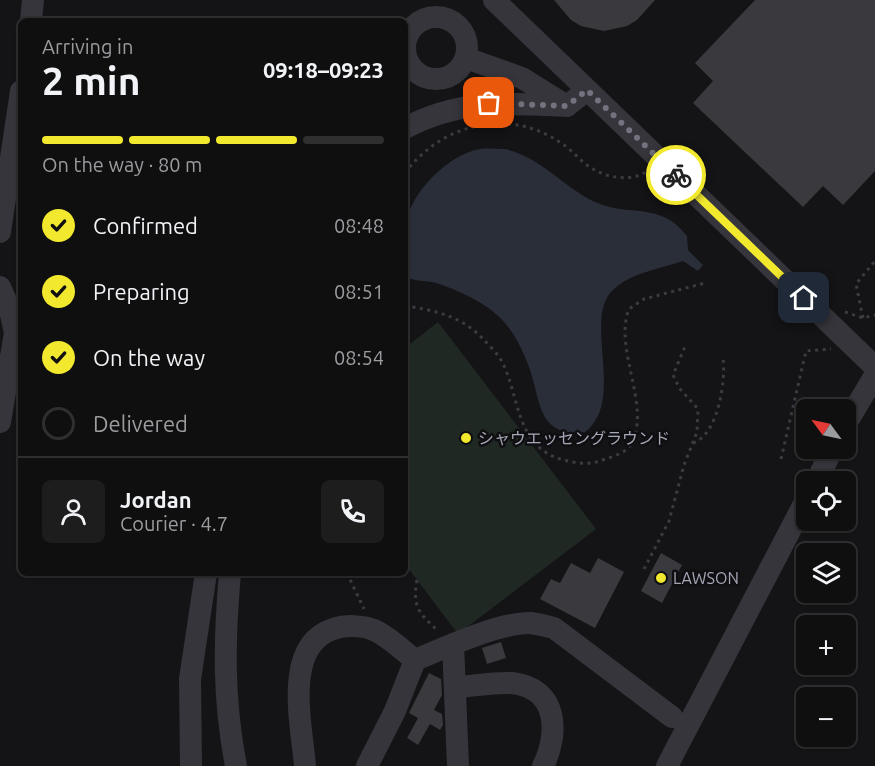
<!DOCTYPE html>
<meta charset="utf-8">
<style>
body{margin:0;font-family:Ubuntu,"Noto Sans JP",sans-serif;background:#1d1d1e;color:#f1f3f6;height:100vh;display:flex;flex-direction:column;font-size:22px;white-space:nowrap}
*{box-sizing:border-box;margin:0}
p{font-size:20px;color:#9b9c9f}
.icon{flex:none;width:33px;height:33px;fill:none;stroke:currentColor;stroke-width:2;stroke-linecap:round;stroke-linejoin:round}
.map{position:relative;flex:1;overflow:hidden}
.side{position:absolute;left:18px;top:18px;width:390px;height:558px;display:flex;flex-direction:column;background:#0f0f10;border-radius:9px;box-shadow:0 2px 4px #0004,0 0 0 2px #2f2f30}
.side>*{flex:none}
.needle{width:39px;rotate:303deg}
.fabs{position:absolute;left:796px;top:399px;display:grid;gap:12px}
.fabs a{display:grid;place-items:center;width:60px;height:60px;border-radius:9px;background:#0f0f10;box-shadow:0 2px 4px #0004,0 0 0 2px #2f2f30;font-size:30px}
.pin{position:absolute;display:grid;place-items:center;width:51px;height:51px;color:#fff;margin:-26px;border-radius:12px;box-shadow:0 3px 9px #0006}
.courier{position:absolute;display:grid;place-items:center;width:60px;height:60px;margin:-30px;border:4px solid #f2e92f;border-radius:50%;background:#fff;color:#222;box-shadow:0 2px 8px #0007}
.head em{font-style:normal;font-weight:600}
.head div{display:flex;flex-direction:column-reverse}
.head{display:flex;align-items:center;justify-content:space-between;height:102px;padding:0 24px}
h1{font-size:39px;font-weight:600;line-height:45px}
.bar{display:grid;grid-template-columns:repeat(4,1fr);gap:9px 6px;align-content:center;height:72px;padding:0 24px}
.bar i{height:8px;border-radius:4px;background:#2f2f30}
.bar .selected{background:#f2e92f}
.bar p{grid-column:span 4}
.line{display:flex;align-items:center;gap:15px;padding:0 24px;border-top:2px solid #2f2f30}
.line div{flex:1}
.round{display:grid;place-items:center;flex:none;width:63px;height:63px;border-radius:9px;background:#1d1d1e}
ol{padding:0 24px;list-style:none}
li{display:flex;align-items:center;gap:18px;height:66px}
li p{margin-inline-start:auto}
li .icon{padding:6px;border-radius:50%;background:#f2e92f;color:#111;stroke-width:4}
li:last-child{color:#9b9c9f}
li i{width:33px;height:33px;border:3px solid #2f2f30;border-radius:50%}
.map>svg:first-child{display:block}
</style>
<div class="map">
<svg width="875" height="766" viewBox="0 0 875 766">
<rect width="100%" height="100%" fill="#141416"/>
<path fill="#202823" d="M438 322 596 529 458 634 405 564V348Z"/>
<path fill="#2a2e39" d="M505 149C541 157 563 187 595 202 630 218 659 200 687 236L688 250 703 265 698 271 683 261C660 269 633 272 614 289 581 317 627 400 585 432 540 437 541 406 531 373 524 352 514 330 497 315 482 301 455 289 436 283 425 280 415 282 405 276 405 259 401 236 406 220 414 191 444 160 472 151 482 147 495 149 505 149Z"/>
<path fill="#3a393e" d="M554 0H655L637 20 627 26 604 31 581 26 571 20Z
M755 0H875V171L843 205 823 186 803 207 693 103 713 81 695 63Z
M661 553 682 565 662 603 641 591Z
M598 558 624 572 595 628 540 599 551 579 560 583 571 563 590 573Z
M501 642 506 658 487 664 482 648Z
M429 673 441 679 442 695 434 710 442 714 443 725 440 730 430 724 418 745 407 738 418 718 409 713Z"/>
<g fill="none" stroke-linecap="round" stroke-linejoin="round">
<path stroke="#3b3b42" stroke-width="3" stroke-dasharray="3 4.5" stroke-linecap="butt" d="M508 124C528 125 547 133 564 145 574 152 582 163 593 169 607 178 633 182 647 171
M405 173C423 149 448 132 477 126
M405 306C434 310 462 316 483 339 489 345 497 353 501 360 520 393 514 448 564 460 575 463 588 465 600 461 610 457 626 454 631 444 652 407 613 348 629 309L644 299 705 283
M845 312 863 318 875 315
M863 318 856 284 875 261
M693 443C718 435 726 381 723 358
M781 459 806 351 831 349
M644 569 669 521 684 465 697 432 698 409 680 389 673 375 686 344
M347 573 364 609
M417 580C412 607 419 613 438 631"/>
<path stroke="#36353b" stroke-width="22" d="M494 0 875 367
M405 48a31 31 0 1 1 62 0a31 31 0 1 1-62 0Z
M31 21 33 0
M466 58 522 78 567 106
M405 128C460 99 507 103 567 106L587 90
M0 232 21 91
M0 287 10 310 15 333 0 422
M846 424 875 375
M816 482 833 448
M230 573C224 641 223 699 236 766
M453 644 458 766
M456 687C474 686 494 682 512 683 559 688 559 734 543 766
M191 766 190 679 206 573
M305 766C302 726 282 646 333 629 345 625 362 625 374 630 388 636 402 650 415 660 444 648 500 622 531 623 538 624 547 626 554 628L672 717
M367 766 395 711 415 660
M667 766 807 498"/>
</g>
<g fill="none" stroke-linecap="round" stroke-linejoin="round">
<path stroke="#72737e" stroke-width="6" stroke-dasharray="0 10.8" d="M489 103 567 106 587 90 676 175"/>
<path stroke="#f2e92f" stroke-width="8" d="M676 175 804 298"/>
</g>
<g fill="#f2e92f" stroke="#0f0f11" stroke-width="2">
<circle cx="466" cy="438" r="6"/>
<circle cx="661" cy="578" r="6"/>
</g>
<g text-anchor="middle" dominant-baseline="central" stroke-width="5" stroke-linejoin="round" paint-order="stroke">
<g font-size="16" fill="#a5a6b6" stroke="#0f0f11" text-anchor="start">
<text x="478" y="438">シャウエッセングラウンド</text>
<text x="673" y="578">LAWSON</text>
</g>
</g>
</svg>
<div class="fabs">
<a><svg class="needle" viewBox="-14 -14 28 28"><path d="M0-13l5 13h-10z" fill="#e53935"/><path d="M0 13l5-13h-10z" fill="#9b9c9f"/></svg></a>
<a><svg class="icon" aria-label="locate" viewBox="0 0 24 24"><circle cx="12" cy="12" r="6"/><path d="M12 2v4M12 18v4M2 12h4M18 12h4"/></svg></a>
<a><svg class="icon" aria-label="layers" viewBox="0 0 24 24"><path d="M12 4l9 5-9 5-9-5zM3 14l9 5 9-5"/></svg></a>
<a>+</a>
<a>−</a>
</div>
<div class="pin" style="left:489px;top:103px;background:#ea580c"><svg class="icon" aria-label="bag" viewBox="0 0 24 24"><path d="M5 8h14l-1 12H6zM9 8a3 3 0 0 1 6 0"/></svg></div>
<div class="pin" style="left:804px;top:298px;background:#1f2937"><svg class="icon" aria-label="home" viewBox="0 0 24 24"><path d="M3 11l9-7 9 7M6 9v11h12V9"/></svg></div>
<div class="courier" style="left:676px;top:175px"><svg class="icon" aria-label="bike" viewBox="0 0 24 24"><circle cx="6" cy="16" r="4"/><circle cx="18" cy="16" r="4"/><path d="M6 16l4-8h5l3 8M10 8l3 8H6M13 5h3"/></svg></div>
<section class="side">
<div class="head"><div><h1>2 min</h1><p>Arriving in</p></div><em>09:18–09:23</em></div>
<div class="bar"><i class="selected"></i><i class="selected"></i><i class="selected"></i><i></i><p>On the way · 80 m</p></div>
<ol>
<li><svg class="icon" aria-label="check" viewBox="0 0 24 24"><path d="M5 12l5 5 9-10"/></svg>Confirmed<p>08:48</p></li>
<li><svg class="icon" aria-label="check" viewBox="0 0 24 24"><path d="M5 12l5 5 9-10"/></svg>Preparing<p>08:51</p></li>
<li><svg class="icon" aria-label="check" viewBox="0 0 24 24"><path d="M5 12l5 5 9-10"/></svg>On the way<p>08:54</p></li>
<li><i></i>Delivered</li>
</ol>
<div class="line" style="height:108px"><a class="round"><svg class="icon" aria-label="person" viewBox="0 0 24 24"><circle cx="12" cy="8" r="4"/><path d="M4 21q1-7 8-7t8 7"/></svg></a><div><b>Jordan</b><p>Courier · 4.7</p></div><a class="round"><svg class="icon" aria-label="phone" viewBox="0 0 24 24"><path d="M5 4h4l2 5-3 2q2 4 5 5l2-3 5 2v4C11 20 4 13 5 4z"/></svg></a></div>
</section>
</div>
